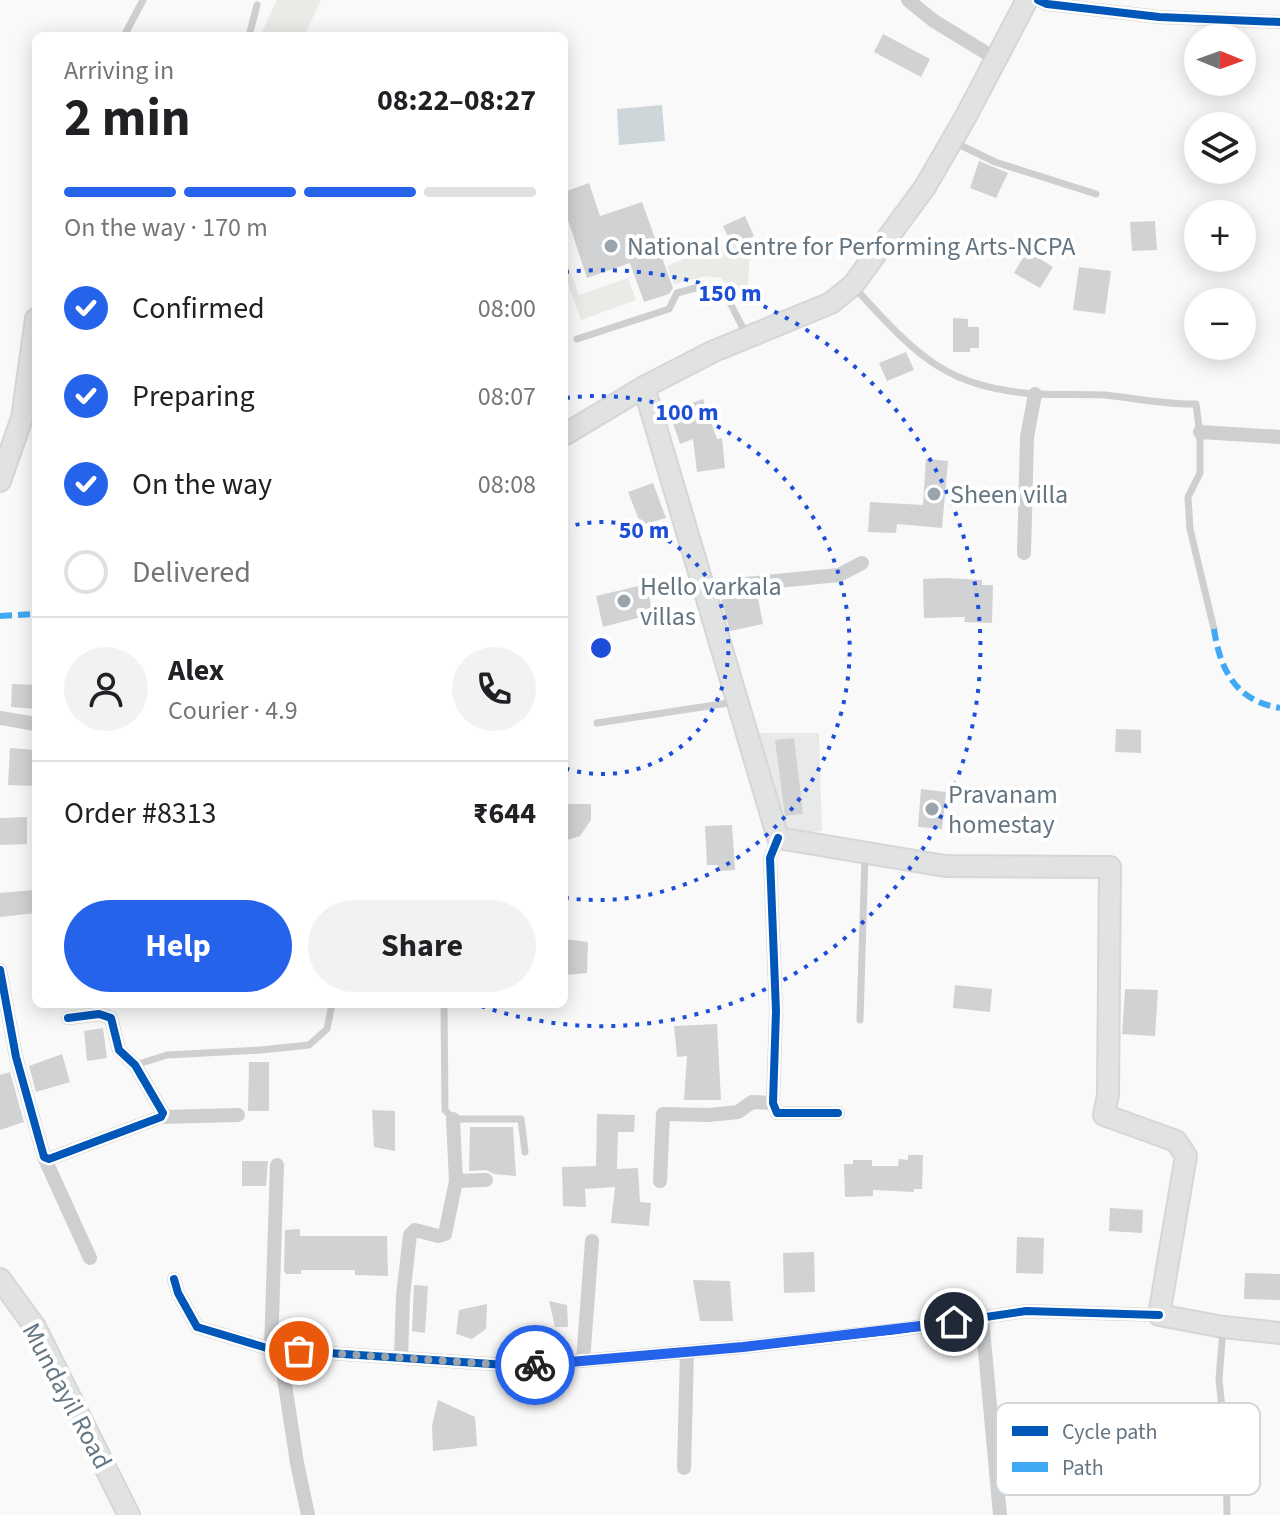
<!DOCTYPE html>
<meta charset="utf-8">
<style>
body{margin:0;font-family:"Source Sans 3",sans-serif;background:#f2f2f2;color:#202124;height:100vh;display:flex;flex-direction:column;font-size:30px;white-space:nowrap}
*{box-sizing:border-box;margin:0}
p{font-size:26px;color:#757577}
.icon{flex:none;width:44px;height:44px;fill:none;stroke:currentColor;stroke-width:2;stroke-linecap:round;stroke-linejoin:round}
.map{position:relative;flex:1;overflow:hidden}
.panel{position:absolute;left:32px;top:32px;width:536px;height:976px;display:flex;flex-direction:column;background:#fff;border-radius:12px;box-shadow:0 4px 20px #0003}
.panel>*{flex:none}
.needle{width:52px;rotate:91deg}
.controls{position:absolute;left:1184px;top:24px;display:grid;gap:16px}
.controls a{display:grid;place-items:center;width:72px;height:72px;border-radius:50%;background:#fff;box-shadow:0 4px 20px #0003;font-size:40px}
.pin{position:absolute;display:grid;place-items:center;width:68px;height:68px;color:#fff;margin:-34px;border:4px solid #fff;border-radius:50%;box-shadow:0 2px 8px #0007}
.courier{position:absolute;display:grid;place-items:center;width:80px;height:80px;margin:-40px;border:6px solid #2563eb;border-radius:50%;background:#fff;color:#222;box-shadow:0 2px 10px #0007}
.headline em{font-style:normal;font-weight:700}
.headline div{display:flex;flex-direction:column-reverse}
.headline{display:flex;align-items:center;justify-content:space-between;height:136px;padding:0 32px}
h1{font-size:52px;font-weight:700;line-height:60px}
.bar{display:grid;grid-template-columns:repeat(4,1fr);gap:12px 8px;align-content:center;height:96px;padding:0 32px}
.bar i{height:10px;border-radius:6px;background:#e0e0e0}
.bar .selected{background:#2563eb}
.bar p{grid-column:span 4}
.line{display:flex;align-items:center;gap:20px;padding:0 32px;border-top:2px solid #e0e0e0}
.line div{flex:1}
.round{display:grid;place-items:center;flex:none;width:84px;height:84px;border-radius:42px;background:#f2f2f2}
ol{padding:0 32px;list-style:none}
li{display:flex;align-items:center;gap:24px;height:88px}
li p{margin-inline-start:auto}
li .icon{padding:8px;border-radius:50%;background:#2563eb;color:#fff;stroke-width:4}
li:last-child{color:#757577}
li i{width:44px;height:44px;border:4px solid #e0e0e0;border-radius:50%}
.cta{display:flex;gap:16px;margin-top:auto;padding:16px 32px}
.cta a{flex:1;height:92px;border-radius:48px;background:#2563eb;color:#fff;font-size:32px;font-weight:700;line-height:92px;text-align:center}
.cta a+a{background:#f2f2f2;color:#202124}
.map>svg:first-child{display:block}
</style>
<div class="map">
<svg width="1280" height="1515" viewBox="0 0 1280 1515">
<rect width="100%" height="100%" fill="#f9f9f9"/>
<path fill="#e8e9e9" d="M749 733H819L822 831 778 835Z"/>
<path fill="#e8ebe6" d="M277 0H321L304 36H260Z
M729 240 732 247 739 244 747 251H750L748 284 750 296 740 299 731 295 721 278 706 276 674 284 667 266Z
M564 254 579 295 628 278 636 300 581 320 564 273Z"/>
<path fill="#ced6d9" d="M662 105 665 141 619 145 617 109Z"/>
<path fill="#d0d2d3" d="M883 34 930 59 921 77 874 52Z
M979 161 1008 173 996 198 970 188Z
M589 183 600 216 642 202 673 288 669 294 644 302 630 263 587 278 564 208V192Z
M745 216 754 236 732 246 723 226Z
M1155 221 1157 250 1132 251 1130 222Z
M1027 251 1053 267 1040 288 1014 273Z
M1079 267 1111 271 1105 314 1073 310Z
M953 318 968 319V327H979V348H970V352H953Z
M906 352 914 370 887 381 879 363Z
M703 399 717 439 722 438 725 468 697 472 693 439 680 444 669 411Z
M926 459 948 461 942 528 897 524 896 533 868 532 870 502 923 505Z
M653 483 666 518 641 525 628 492Z
M946 578 982 580V585H993L992 623 964 622 965 617 924 618 923 579Z
M647 584 651 607 645 616 603 627 596 596Z
M757 593 763 624 730 631 721 600 730 598 729 596Z
M12 684 36 685V709L11 707Z
M1116 729 1141 730V753L1115 752Z
M794 738 803 814 785 816 775 740Z
M10 748 36 750V786L8 785Z
M921 789 946 792 942 829 918 827Z
M564 804H591V820L580 836 564 841Z
M27 817V844L0 845V818Z
M732 825 735 870 719 871 718 865H707L705 826Z
M34 890 36 913 0 917V893Z
M564 939 588 942 587 973 564 975Z
M955 985 992 989 990 1012 953 1008Z
M1125 989 1158 990 1155 1036 1122 1034Z
M717 1024 721 1100H684L687 1056 677 1057 674 1026Z
M103 1028 107 1058 87 1061 84 1031Z
M62 1054 70 1082 36 1092 29 1066Z
M249 1062H269V1111H248Z
M10 1072 24 1122 0 1130V1075Z
M372 1110 395 1111V1151L374 1147Z
M597 1114 635 1115 634 1132H618L617 1169 638 1168 640 1202 651 1203 649 1226 611 1223 615 1187 585 1189 586 1207 563 1206 562 1167 596 1166Z
M470 1127H513L516 1176 494 1174 486 1170 469 1171Z
M908 1155H923L922 1189H914V1192L873 1190V1196L845 1197 844 1164H853V1160H872V1166H898L899 1159 908 1160Z
M242 1161H268L266 1186H242Z
M1110 1208 1143 1210 1142 1233 1109 1231Z
M300 1229V1236H387L388 1276 355 1275V1270H301V1274H286L284 1271 285 1230Z
M1017 1237 1044 1238 1043 1274 1016 1273Z
M814 1252 815 1292 784 1293 783 1253Z
M1245 1273 1280 1274V1300L1244 1299Z
M693 1280 730 1281 733 1321H700Z
M414 1285 428 1286 425 1333 412 1331Z
M549 1301 567 1305 568 1327H555Z
M487 1304 486 1329 472 1339 456 1334 459 1310Z
M438 1400 475 1417 477 1446 433 1451 432 1426Z"/>
<g fill="none" stroke-linecap="round" stroke-linejoin="round">
<defs>
<path id="secondary" d="M644 387 778 838 945 866 1110 867 1108 1095 1104 1115 1176 1141 1186 1156 1159 1315 1223 1327 1280 1333
M564 435 644 387 714 351 831 303 853 285 925 187 965 118 1027 0
M0 481 22 418 36 319
M0 1279 35 1327 129 1515"/>
</defs>
<use href="#secondary" stroke="#d5d6d7" stroke-width="24"/>
<path stroke="#cecfd0" stroke-width="7" d="M124 36 143 0
M249 36 257 5
M954 142 995 162 1096 194
M854 287C915 353 943 388 1038 394 1060 395 1083 394 1105 395 1136 398 1165 405 1196 404L1200 435V473L1188 497 1190 529 1214 629
M577 339 669 309 677 293 703 286H717L726 295 747 336
M597 723 735 702
M444 1004 445 1110 453 1119H521L525 1152
M860 1020 865 855
M135 1065 167 1055 261 1050 309 1045 327 1029 332 1004
M1223 1329 1219 1379 1226 1449 1227 1515"/>
<path stroke="#cecfd0" stroke-width="14" d="M908 0 934 21 996 59
M1038 0 1047 4 1159 17 1280 22
M1200 432 1280 437
M1024 553 1027 437 1035 394
M703 588 839 575 862 563
M0 718 36 724
M778 838 770 858 776 1011 773 1103 777 1113H838
M0 970 16 1057 44 1157 49 1159 161 1117 163 1113 135 1065 119 1050 111 1018 99 1014 68 1018
M161 1117 238 1115
M453 1119 456 1182
M44 1157 90 1258
M660 1181 663 1114 709 1115 738 1112 752 1102 773 1103
M174 1279 178 1293 197 1327 290 1355 299 1351 520 1366 743 1347 897 1330 1026 1311 1159 1315
M982 1318 1000 1515
M271 1350 277 1165
M290 1355 282 1365 297 1463 308 1515
M401 1358 403 1296 410 1235 415 1230 438 1236 445 1234 456 1181 486 1180
M583 1361 592 1241
M684 1468 687 1352"/>
<use href="#secondary" stroke="#e1e2e2" stroke-width="20"/>
<path stroke="#3fa9f5" stroke-width="6" stroke-dasharray="12 6" stroke-linecap="butt" d="M0 616 36 614
M1214 629C1220 670 1236 701 1280 708"/>
<defs>
<path id="cycleway" d="M1038 0 1047 4 1159 17 1280 22
M778 838 770 858 776 1011 773 1103 777 1113H838
M0 970 16 1057 44 1157 49 1159 161 1117 163 1113 135 1065 119 1050 111 1018 99 1014 68 1018
M174 1279 178 1293 197 1327 290 1355 299 1351 520 1366 743 1347 897 1330 1026 1311 1159 1315"/>
</defs>
<use href="#cycleway" stroke="#fff" stroke-width="13"/>
<use href="#cycleway" stroke="#0057b8" stroke-width="8"/>
</g>
<g fill="none" stroke-linecap="round" stroke-linejoin="round">
<path stroke="#99a4ac" stroke-width="8" stroke-dasharray="0 14.4" d="M299 1351 520 1366 535 1365"/>
<path stroke="#2563eb" stroke-width="10" d="M535 1365 743 1347 954 1322"/>
</g>
<g fill="none" stroke="#1d4ed8" stroke-width="4" stroke-dasharray="4 8">
<path d="M564 528A126 126 0 1 1 564 768"/>
<path d="M566 398A252 252 0 1 1 566 898"/>
<path d="M565 272A378 378 0 1 1 475 1004"/>
</g>
<g fill="#99a4ac" stroke="#fff" stroke-width="3">
<circle cx="611" cy="246" r="8"/>
<circle cx="934" cy="494" r="8"/>
<circle cx="624" cy="601" r="8"/>
<circle cx="932" cy="809" r="8"/>
</g>
<g text-anchor="middle" dominant-baseline="central" stroke-width="8" stroke-linejoin="round" paint-order="stroke">
<g font-size="26" fill="#657683" stroke="#fff" text-anchor="start">
<text x="627" y="246">National Centre for Performing Arts-NCPA</text>
<text x="950" y="494">Sheen villa</text>
<text x="640" y="586">Hello varkala<tspan x="640" dy="30">villas</tspan></text>
<text x="948" y="794">Pravanam<tspan x="948" dy="30">homestay</tspan></text>
</g>
<g font-size="26" fill="#657683" stroke="#fff">
<text transform="translate(67 1396) rotate(62)">Mundayil Road</text>
</g>
</g>
<rect x="996" y="1403" width="264" height="92" rx="12" fill="#fff" stroke="#d1d6da" stroke-width="2"/>
<rect x="1012" y="1426" width="36" height="10" fill="#0057b8"/>
<rect x="1012" y="1462" width="36" height="10" fill="#3fa9f5"/>
<g font-size="22" fill="#657683">
<text x="1062" y="1439">Cycle path</text>
<text x="1062" y="1475">Path</text>
</g>
<circle cx="601" cy="648" r="12" fill="#1d4ed8" stroke="#fff" stroke-width="4"/>
<g font-size="24" text-anchor="middle" font-weight="bold" fill="#1d4ed8" stroke="#fff" stroke-width="8" stroke-linejoin="round" paint-order="stroke">
<text x="730" y="301">150 m</text>
<text x="687" y="420">100 m</text>
<text x="644" y="538">50 m</text>
</g>
</svg>
<div class="controls">
<a><svg class="needle" viewBox="-14 -14 28 28"><path d="M0-13l5 13h-10z" fill="#e53935"/><path d="M0 13l5-13h-10z" fill="#757577"/></svg></a>
<a><svg class="icon" aria-label="layers" viewBox="0 0 24 24"><path d="M12 4l9 5-9 5-9-5zM3 14l9 5 9-5"/></svg></a>
<a>+</a>
<a>−</a>
</div>
<div class="pin" style="left:299px;top:1351px;background:#ea580c"><svg class="icon" aria-label="bag" viewBox="0 0 24 24"><path d="M5 8h14l-1 12H6zM9 8a3 3 0 0 1 6 0"/></svg></div>
<div class="pin" style="left:954px;top:1322px;background:#1f2937"><svg class="icon" aria-label="home" viewBox="0 0 24 24"><path d="M3 11l9-7 9 7M6 9v11h12V9"/></svg></div>
<div class="courier" style="left:535px;top:1365px"><svg class="icon" aria-label="bike" viewBox="0 0 24 24"><circle cx="6" cy="16" r="4"/><circle cx="18" cy="16" r="4"/><path d="M6 16l4-8h5l3 8M10 8l3 8H6M13 5h3"/></svg></div>
<section class="panel">
<div class="headline"><div><h1>2 min</h1><p>Arriving in</p></div><em>08:22–08:27</em></div>
<div class="bar"><i class="selected"></i><i class="selected"></i><i class="selected"></i><i></i><p>On the way · 170 m</p></div>
<ol>
<li><svg class="icon" aria-label="check" viewBox="0 0 24 24"><path d="M5 12l5 5 9-10"/></svg>Confirmed<p>08:00</p></li>
<li><svg class="icon" aria-label="check" viewBox="0 0 24 24"><path d="M5 12l5 5 9-10"/></svg>Preparing<p>08:07</p></li>
<li><svg class="icon" aria-label="check" viewBox="0 0 24 24"><path d="M5 12l5 5 9-10"/></svg>On the way<p>08:08</p></li>
<li><i></i>Delivered</li>
</ol>
<div class="line" style="height:144px"><a class="round"><svg class="icon" aria-label="person" viewBox="0 0 24 24"><circle cx="12" cy="8" r="4"/><path d="M4 21q1-7 8-7t8 7"/></svg></a><div><b>Alex</b><p>Courier · 4.9</p></div><a class="round"><svg class="icon" aria-label="phone" viewBox="0 0 24 24"><path d="M5 4h4l2 5-3 2q2 4 5 5l2-3 5 2v4C11 20 4 13 5 4z"/></svg></a></div>
<div class="line" style="height:104px"><div>Order #8313</div><b>₹644</b></div>
<div class="cta"><a>Help</a><a>Share</a></div>
</section>
</div>
